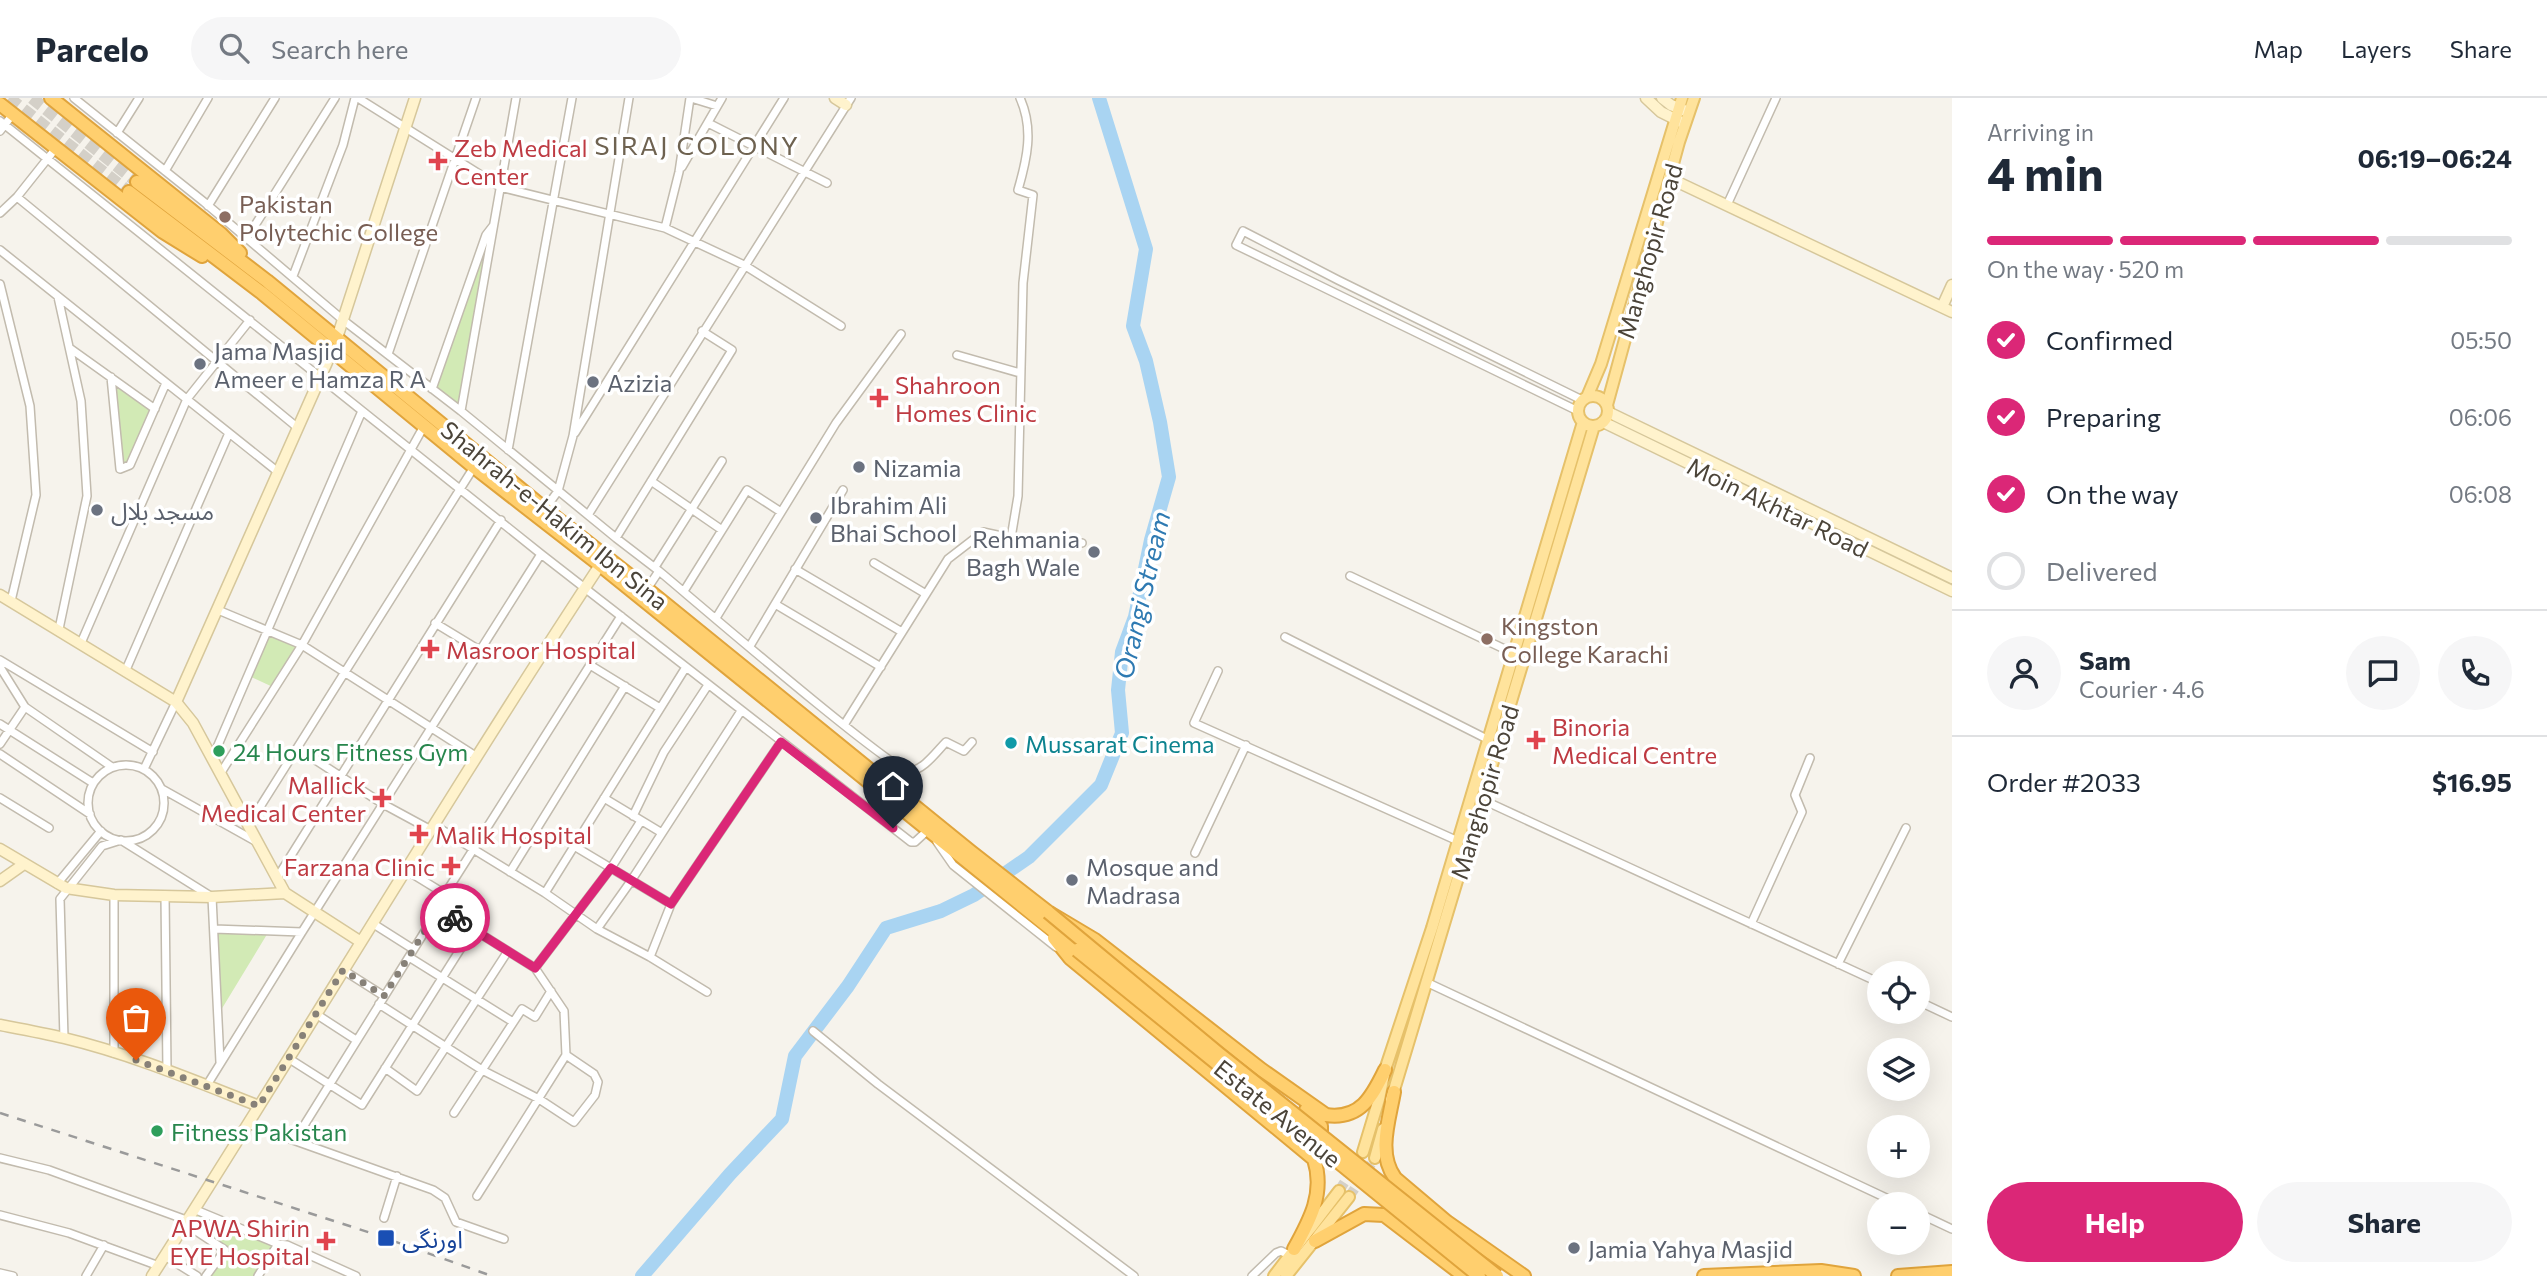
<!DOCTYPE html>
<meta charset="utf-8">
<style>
body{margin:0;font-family:Commissioner,"Noto Sans Arabic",sans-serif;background:#f6f6f7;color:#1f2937;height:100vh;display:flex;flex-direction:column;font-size:26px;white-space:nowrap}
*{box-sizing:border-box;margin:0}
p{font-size:23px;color:#747a83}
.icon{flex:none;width:38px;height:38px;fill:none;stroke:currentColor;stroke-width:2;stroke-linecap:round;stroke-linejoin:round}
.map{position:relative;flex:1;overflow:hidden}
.details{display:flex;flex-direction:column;background:#fff;width:595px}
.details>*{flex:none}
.controls{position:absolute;left:1867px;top:863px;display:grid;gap:14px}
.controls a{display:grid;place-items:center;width:63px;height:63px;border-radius:50%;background:#fff;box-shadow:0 7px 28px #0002;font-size:35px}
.pin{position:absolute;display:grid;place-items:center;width:60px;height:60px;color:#fff;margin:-72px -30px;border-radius:50% 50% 50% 0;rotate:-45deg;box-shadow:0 0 7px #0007}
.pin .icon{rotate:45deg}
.courier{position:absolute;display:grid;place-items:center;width:70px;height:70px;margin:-35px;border:5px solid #db2777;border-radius:50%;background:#fff;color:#222;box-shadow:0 2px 9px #0007}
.headline em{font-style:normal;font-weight:700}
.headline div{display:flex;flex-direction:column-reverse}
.headline{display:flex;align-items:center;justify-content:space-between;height:119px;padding:0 35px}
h1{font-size:46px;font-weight:700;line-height:52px}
.bar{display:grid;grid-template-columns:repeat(4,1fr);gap:10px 7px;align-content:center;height:84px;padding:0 35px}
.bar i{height:9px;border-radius:5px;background:#e0e1e3}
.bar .active{background:#db2777}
.bar p{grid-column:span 4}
.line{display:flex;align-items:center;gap:18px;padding:0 35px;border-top:2px solid #e0e1e3}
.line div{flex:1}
.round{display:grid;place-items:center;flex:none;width:74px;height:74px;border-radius:37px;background:#f6f6f7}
ol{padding:0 35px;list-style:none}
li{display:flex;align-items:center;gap:21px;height:77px}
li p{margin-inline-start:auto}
li .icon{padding:7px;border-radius:50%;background:#db2777;color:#fff;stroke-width:4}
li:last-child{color:#747a83}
li i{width:38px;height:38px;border:4px solid #e0e1e3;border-radius:50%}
.cta{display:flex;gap:14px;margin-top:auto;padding:14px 35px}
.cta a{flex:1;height:80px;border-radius:42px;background:#db2777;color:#fff;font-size:28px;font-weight:700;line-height:80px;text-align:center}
.cta a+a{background:#f6f6f7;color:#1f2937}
header{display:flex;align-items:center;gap:42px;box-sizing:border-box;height:98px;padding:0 35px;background:#fff;border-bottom:2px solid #e0e1e3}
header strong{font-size:33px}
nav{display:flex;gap:38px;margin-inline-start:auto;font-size:24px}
.search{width:490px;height:63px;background:#f6f6f7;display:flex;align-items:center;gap:18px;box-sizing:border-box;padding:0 24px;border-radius:38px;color:#747a83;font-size:26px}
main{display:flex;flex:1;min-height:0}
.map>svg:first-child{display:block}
</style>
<header>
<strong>Parcelo</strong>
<div class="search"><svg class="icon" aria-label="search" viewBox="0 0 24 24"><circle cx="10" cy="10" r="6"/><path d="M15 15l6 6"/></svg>Search here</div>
<nav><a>Map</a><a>Layers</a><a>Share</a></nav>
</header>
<main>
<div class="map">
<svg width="1952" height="1178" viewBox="0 0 1952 1178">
<rect width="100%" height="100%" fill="#f6f3ec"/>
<path fill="#d2eab5" d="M483 150 488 151 459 307 436 290Z
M111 279 155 311 130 367 120 371Z
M266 533 302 547 275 590 247 577Z
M214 831 269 833 218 917Z
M196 1112 278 1146 258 1178H208L225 1152 187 1127Z"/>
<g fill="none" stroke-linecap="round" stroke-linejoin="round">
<path stroke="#a9d4f2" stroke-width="14" d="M642 1178 730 1076 782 1021 795 958 848 888 886 830 941 813 974 797 1029 759 1101 687 1122 635 1118 592 1122 554 1135 519 1151 442 1169 379 1160 324 1146 263 1133 228 1146 151 1099 0"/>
<path stroke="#d4d0c8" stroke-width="10" stroke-dasharray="10 5" stroke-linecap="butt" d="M1339 1093 1354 1069
M1349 1099 1375 1060"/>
<path stroke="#d4d0c8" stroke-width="12" stroke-dasharray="12 6" stroke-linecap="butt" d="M9 0 129 94
M32 0 137 84"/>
<defs>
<path id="street" d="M74 0 204 104 343 222 461 313 616 440 732 252 702 233
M358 0 500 89 665 130 744 167 841 228
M691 0 717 8
M0 23 541 456 911 744H915L928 732
M708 25 827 85
M0 33 13 16
M117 35 139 0
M682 69 722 0
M165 73 208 0
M17 99 298 330
M1727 107 1776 0
M208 108 275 0
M0 115 17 99 56 50
M665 130 679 74 690 0
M247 140 335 0
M0 152 278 374
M293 178 343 47 355 0
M0 186 30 308 36 397 11 503
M58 199 81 303 87 398 59 531
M71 251 155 311
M388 256 476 0
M957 257 1020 275
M111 279 120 371 130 367 166 285
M432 291 486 137 493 128
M461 313 516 0
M1578 313 1236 147 1243 133 1338 182 1582 302
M575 335 784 0
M508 352 572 0
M651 383 722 432
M545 411 558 393 573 338 629 0
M588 417 851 0
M616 440 659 473 647 491
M1011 440 1027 444 1082 445
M874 465 926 496
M655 469 722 363
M795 471 902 534
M659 473C688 497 892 673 909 673 923 673 937 653 946 644L964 653 972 644
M1350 478 1515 556
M684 493 747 392 781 414
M775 506 881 569
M218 512 302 547 477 659
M716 520 836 325 901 236
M435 525 481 553
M1285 539 1489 642
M81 545 187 301 250 222
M750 548 843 392
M0 562 153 654
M590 567 660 610
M0 569 25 609 112 669
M1218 573 1194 625 1458 743
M125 574 229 335
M0 626 93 685
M844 627 948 461 983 434 1011 440 1018 398 1023 185 1033 97 1018 92C1027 61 1034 31 1020 0
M0 646 25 609
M297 650 383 706 431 732
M0 656 90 716
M212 661 362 313
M88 705a38 38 0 1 1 76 0a38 38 0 1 1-76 0Z
M144 671 176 604
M220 676 302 547 424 328
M162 691 255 743
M0 700 49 730
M604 700 662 735
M1483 702 1880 885
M633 718 664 654 708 587
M434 727 545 795 597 831 650 859 707 894
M248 728 474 369
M937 744 953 767 1056 849
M574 748 671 806
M1195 755 1246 647
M406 772 445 796 444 813 535 870 564 913 566 957 477 1098
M510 774 625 588
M277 780 501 422
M57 786 101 733
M545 795 686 569
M445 796 621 518
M114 797V955
M165 797 167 972
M372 825 413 851
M1751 826 1802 714 1795 697 1810 660
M214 831 302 834
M597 831 631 783 741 613
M409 859 513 924
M650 859 671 806 781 644
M1838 866 1906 730
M535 870 611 770 641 723
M343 872 384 898
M1426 884 1899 1106
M1918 903 1952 919
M379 906 482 972 539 1001 574 1024 595 997 598 984 594 976 566 957
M316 916 356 942
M813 933 878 986 1134 1178
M64 940 60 801 102 748 121 742 212 799 220 964
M288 960 362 1007 473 831
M385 970 417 993 508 853
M207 987 302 834 541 456
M454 1015 522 911 535 919 551 893
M248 1026 433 1092 445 1100 456 1124 504 1141
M295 1042 435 817 444 813
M0 1060 49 1072 189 1123
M196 1112 278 1146 287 1147 356 1178
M1918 1115 1952 1131
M0 1117 69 1135 159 1168
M384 1120 397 1078
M187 1127 225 1152 206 1178
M165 1158 197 1178
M0 1175 13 1178
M86 1178 104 1147
M258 1178 278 1146
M1252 1178 1276 1155 1281 1153 1289 1157"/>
<path id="secondary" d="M835 0 846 7
M1646 0 1661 14 1681 24
M1662 0 1671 7 1686 13
M1669 80 1952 214
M1942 209 1952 187
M337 240 415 0
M1608 314 1952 480
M1603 324 1952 493
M0 497 176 604 193 625 285 795 361 844
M176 604 332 253
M0 751 66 790 114 797 212 799 285 795
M0 783 24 766
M0 927C21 931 43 935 64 940 131 956 195 983 259 1008
M152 1178C303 942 446 701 600 467"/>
<path id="primary" d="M1578 313a15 15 0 1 1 30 0a15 15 0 1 1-30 0Z
M1587 299 1601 266 1682 0
M1607 307 1679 44 1694 0
M1391 1002 1594 328
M1363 1054 1379 1001 1385 972 1432 830 1583 324
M1375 1060 1383 1031
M1274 1178 1339 1093
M1286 1178 1349 1099"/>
<path id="highway" d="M51 0 221 136 240 155
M0 6 163 134 202 158
M137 84 267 183 545 411 647 491 971 754 1048 814 1095 842 1262 972 1326 1017C1360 1022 1372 999 1385 972
M129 94 262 195 474 369 600 467 1077 852
M1054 840 1070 860 1314 1061C1325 1095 1310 1122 1294 1151
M1394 994C1389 1023 1377 1055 1395 1080L1447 1124 1524 1178
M1306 1012 1321 1028V1038L1315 1044
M1315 1143 1364 1116 1384 1117 1464 1178
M1704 1178 1821 1173 1854 1178
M1898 1178 1952 1174"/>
</defs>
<use href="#street" stroke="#c2bbae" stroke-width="10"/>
<use href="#secondary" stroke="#d6c79b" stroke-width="13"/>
<use href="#primary" stroke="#e6c16a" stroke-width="14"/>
<use href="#highway" stroke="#e0a43c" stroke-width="16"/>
<use href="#street" stroke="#fff" stroke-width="7"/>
<use href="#secondary" stroke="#fff3cd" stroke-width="10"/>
<use href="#primary" stroke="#ffe39c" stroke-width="10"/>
<use href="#highway" stroke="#ffcf6e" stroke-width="12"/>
<path stroke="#9a9a9a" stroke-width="2.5" stroke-dasharray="9 9" stroke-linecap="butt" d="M0 1015 371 1135 492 1178"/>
<defs>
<path id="highway-bridge" d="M1048 814 1218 955 1497 1178
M1077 852 1479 1178"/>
</defs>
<use href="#highway-bridge" stroke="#e0a43c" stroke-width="16" stroke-linecap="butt"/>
<use href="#highway-bridge" stroke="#ffcf6e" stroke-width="12"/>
</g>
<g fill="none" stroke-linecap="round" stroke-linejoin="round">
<path stroke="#878178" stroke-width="7" stroke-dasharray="0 12.6" d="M136 962 259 1008 343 872 384 898 435 817 444 813 455 820"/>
<path stroke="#db2777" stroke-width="9" d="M455 820 535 870 611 770 671 806 781 644 893 730"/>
</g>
<g fill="#e0444e" stroke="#fff" stroke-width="2.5">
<path d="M434.5 52.5h7v7h7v7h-7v7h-7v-7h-7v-7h7z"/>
<path d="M875.5 289.5h7v7h7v7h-7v7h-7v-7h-7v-7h7z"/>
<path d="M426.5 540.5h7v7h7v7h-7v7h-7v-7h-7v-7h7z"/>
<path d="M1532.5 631.5h7v7h7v7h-7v7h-7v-7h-7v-7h7z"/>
<path d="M378.5 689.5h7v7h7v7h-7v7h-7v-7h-7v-7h7z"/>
<path d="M415.5 725.5h7v7h7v7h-7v7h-7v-7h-7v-7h7z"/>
<path d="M447.5 757.5h7v7h7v7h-7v7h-7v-7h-7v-7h7z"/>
<path d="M322.5 1132.5h7v7h7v7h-7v7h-7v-7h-7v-7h7z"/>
</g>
<g fill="#8d6e63" stroke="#fff" stroke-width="2.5">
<circle cx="225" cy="119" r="7"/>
<circle cx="1487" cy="541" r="7"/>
</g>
<g fill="#6b7280" stroke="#fff" stroke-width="2.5">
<circle cx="200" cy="266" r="7"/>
<circle cx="593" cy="284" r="7"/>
<circle cx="859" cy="369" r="7"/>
<circle cx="97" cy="412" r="7"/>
<circle cx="816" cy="420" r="7"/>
<circle cx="1094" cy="454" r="7"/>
<circle cx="1072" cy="782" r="7"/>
<circle cx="1574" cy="1150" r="7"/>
</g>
<circle fill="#0f9aa8" stroke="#fff" stroke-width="2.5" cx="1011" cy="645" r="7"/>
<g fill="#2e9e5b" stroke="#fff" stroke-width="2.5">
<circle cx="219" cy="653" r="7"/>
<circle cx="157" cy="1033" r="7"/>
</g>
<rect fill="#1a4fb4" stroke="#fff" stroke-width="2.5" x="377" y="1131" width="18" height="18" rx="3.5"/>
<g text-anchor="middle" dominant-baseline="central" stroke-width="7" stroke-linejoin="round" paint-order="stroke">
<g font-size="24" fill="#be3a42" stroke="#fff" text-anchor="start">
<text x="454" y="49">Zeb Medical<tspan x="454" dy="28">Center</tspan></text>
<text x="895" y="286">Shahroon<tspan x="895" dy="28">Homes Clinic</tspan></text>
<text x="446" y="551">Masroor Hospital</text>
<text x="1552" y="628">Binoria<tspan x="1552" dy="28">Medical Centre</tspan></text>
<text x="366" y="686" text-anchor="end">Mallick<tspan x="366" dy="28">Medical Center</tspan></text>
<text x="435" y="736">Malik Hospital</text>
<text x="435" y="768" text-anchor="end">Farzana Clinic</text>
<text x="310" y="1129" text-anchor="end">APWA Shirin<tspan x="310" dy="28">EYE Hospital</tspan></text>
</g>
<g font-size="24" fill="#785e54" stroke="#fff" text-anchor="start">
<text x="239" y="105">Pakistan<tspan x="239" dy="28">Polytechic College</tspan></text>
<text x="1501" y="527">Kingston<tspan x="1501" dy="28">College Karachi</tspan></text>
</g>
<g font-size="24" fill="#4b4439" stroke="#fff">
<text transform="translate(1649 153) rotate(-74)">Manghopir Road</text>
<text transform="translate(1778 409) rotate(26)">Moin Akhtar Road</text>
<text transform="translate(555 417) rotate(39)">Shahrah-e-Hakim Ibn Sina</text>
<text transform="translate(1484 694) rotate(-73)">Manghopir Road</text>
<text transform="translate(1278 1015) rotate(39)">Estate Avenue</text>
</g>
<g font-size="24" fill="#5b616d" stroke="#fff" text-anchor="start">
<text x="214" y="252">Jama Masjid<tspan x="214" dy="28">Ameer e Hamza R A</tspan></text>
<text x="607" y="284">Azizia</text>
<text x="873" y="369">Nizamia</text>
<text x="830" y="406">Ibrahim Ali<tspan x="830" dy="28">Bhai School</tspan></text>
<text x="111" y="412">مسجد بلال</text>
<text x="1080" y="440" text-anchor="end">Rehmania<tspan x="1080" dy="28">Bagh Wale</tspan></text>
<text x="1086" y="768">Mosque and<tspan x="1086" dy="28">Madrasa</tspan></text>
<text x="1588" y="1150">Jamia Yahya Masjid</text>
</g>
<g font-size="24" fill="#0d838f" stroke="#fff" text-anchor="start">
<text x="1025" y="645">Mussarat Cinema</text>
</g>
<g font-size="24" fill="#27864d" stroke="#fff" text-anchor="start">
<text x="233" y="653">24 Hours Fitness Gym</text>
<text x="171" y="1033">Fitness Pakistan</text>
</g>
<g font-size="24" fill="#164399" stroke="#fff" text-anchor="start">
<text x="402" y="1140">اورنگی</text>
</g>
<g font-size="26" letter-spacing="2" fill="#6e6250" stroke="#fff">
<text x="697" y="46">SIRAJ COLONY</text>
</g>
<g font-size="26" font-style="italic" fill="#2e7ab2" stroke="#fff">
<text transform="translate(1141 497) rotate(-77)">Orangi Stream</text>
</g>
</g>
</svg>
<div class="controls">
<a><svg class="icon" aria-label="locate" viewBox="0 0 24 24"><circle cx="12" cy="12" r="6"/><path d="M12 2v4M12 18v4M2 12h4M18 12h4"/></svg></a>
<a><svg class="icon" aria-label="layers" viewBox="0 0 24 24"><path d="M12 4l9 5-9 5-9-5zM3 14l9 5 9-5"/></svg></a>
<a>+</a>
<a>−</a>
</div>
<div class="pin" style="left:136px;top:962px;background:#ea580c"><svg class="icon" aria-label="bag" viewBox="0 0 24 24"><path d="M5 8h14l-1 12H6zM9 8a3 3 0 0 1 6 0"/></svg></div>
<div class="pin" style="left:893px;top:730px;background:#1f2937"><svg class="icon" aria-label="home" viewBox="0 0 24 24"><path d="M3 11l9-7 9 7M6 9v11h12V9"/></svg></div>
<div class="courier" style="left:455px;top:820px"><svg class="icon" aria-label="bike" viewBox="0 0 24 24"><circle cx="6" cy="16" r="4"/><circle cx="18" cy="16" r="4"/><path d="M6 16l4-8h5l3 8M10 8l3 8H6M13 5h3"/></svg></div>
</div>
<section class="details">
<div class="headline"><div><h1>4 min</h1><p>Arriving in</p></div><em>06:19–06:24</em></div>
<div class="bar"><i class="active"></i><i class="active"></i><i class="active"></i><i></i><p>On the way · 520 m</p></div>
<ol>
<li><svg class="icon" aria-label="check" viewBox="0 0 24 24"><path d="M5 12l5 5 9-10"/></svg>Confirmed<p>05:50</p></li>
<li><svg class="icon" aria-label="check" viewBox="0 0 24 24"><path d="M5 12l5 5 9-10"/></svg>Preparing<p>06:06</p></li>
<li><svg class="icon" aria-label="check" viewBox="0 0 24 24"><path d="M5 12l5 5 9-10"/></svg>On the way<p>06:08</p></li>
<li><i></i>Delivered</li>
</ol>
<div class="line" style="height:126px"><a class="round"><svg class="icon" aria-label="person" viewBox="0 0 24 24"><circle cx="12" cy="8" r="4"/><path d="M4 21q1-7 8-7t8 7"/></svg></a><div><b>Sam</b><p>Courier · 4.6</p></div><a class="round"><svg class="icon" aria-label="chat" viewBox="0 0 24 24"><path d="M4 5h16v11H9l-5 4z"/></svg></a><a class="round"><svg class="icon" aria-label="phone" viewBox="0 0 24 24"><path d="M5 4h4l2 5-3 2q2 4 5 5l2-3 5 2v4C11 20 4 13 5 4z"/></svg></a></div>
<div class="line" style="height:91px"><div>Order #2033</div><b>$16.95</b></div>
<div class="cta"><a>Help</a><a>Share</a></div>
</section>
</main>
